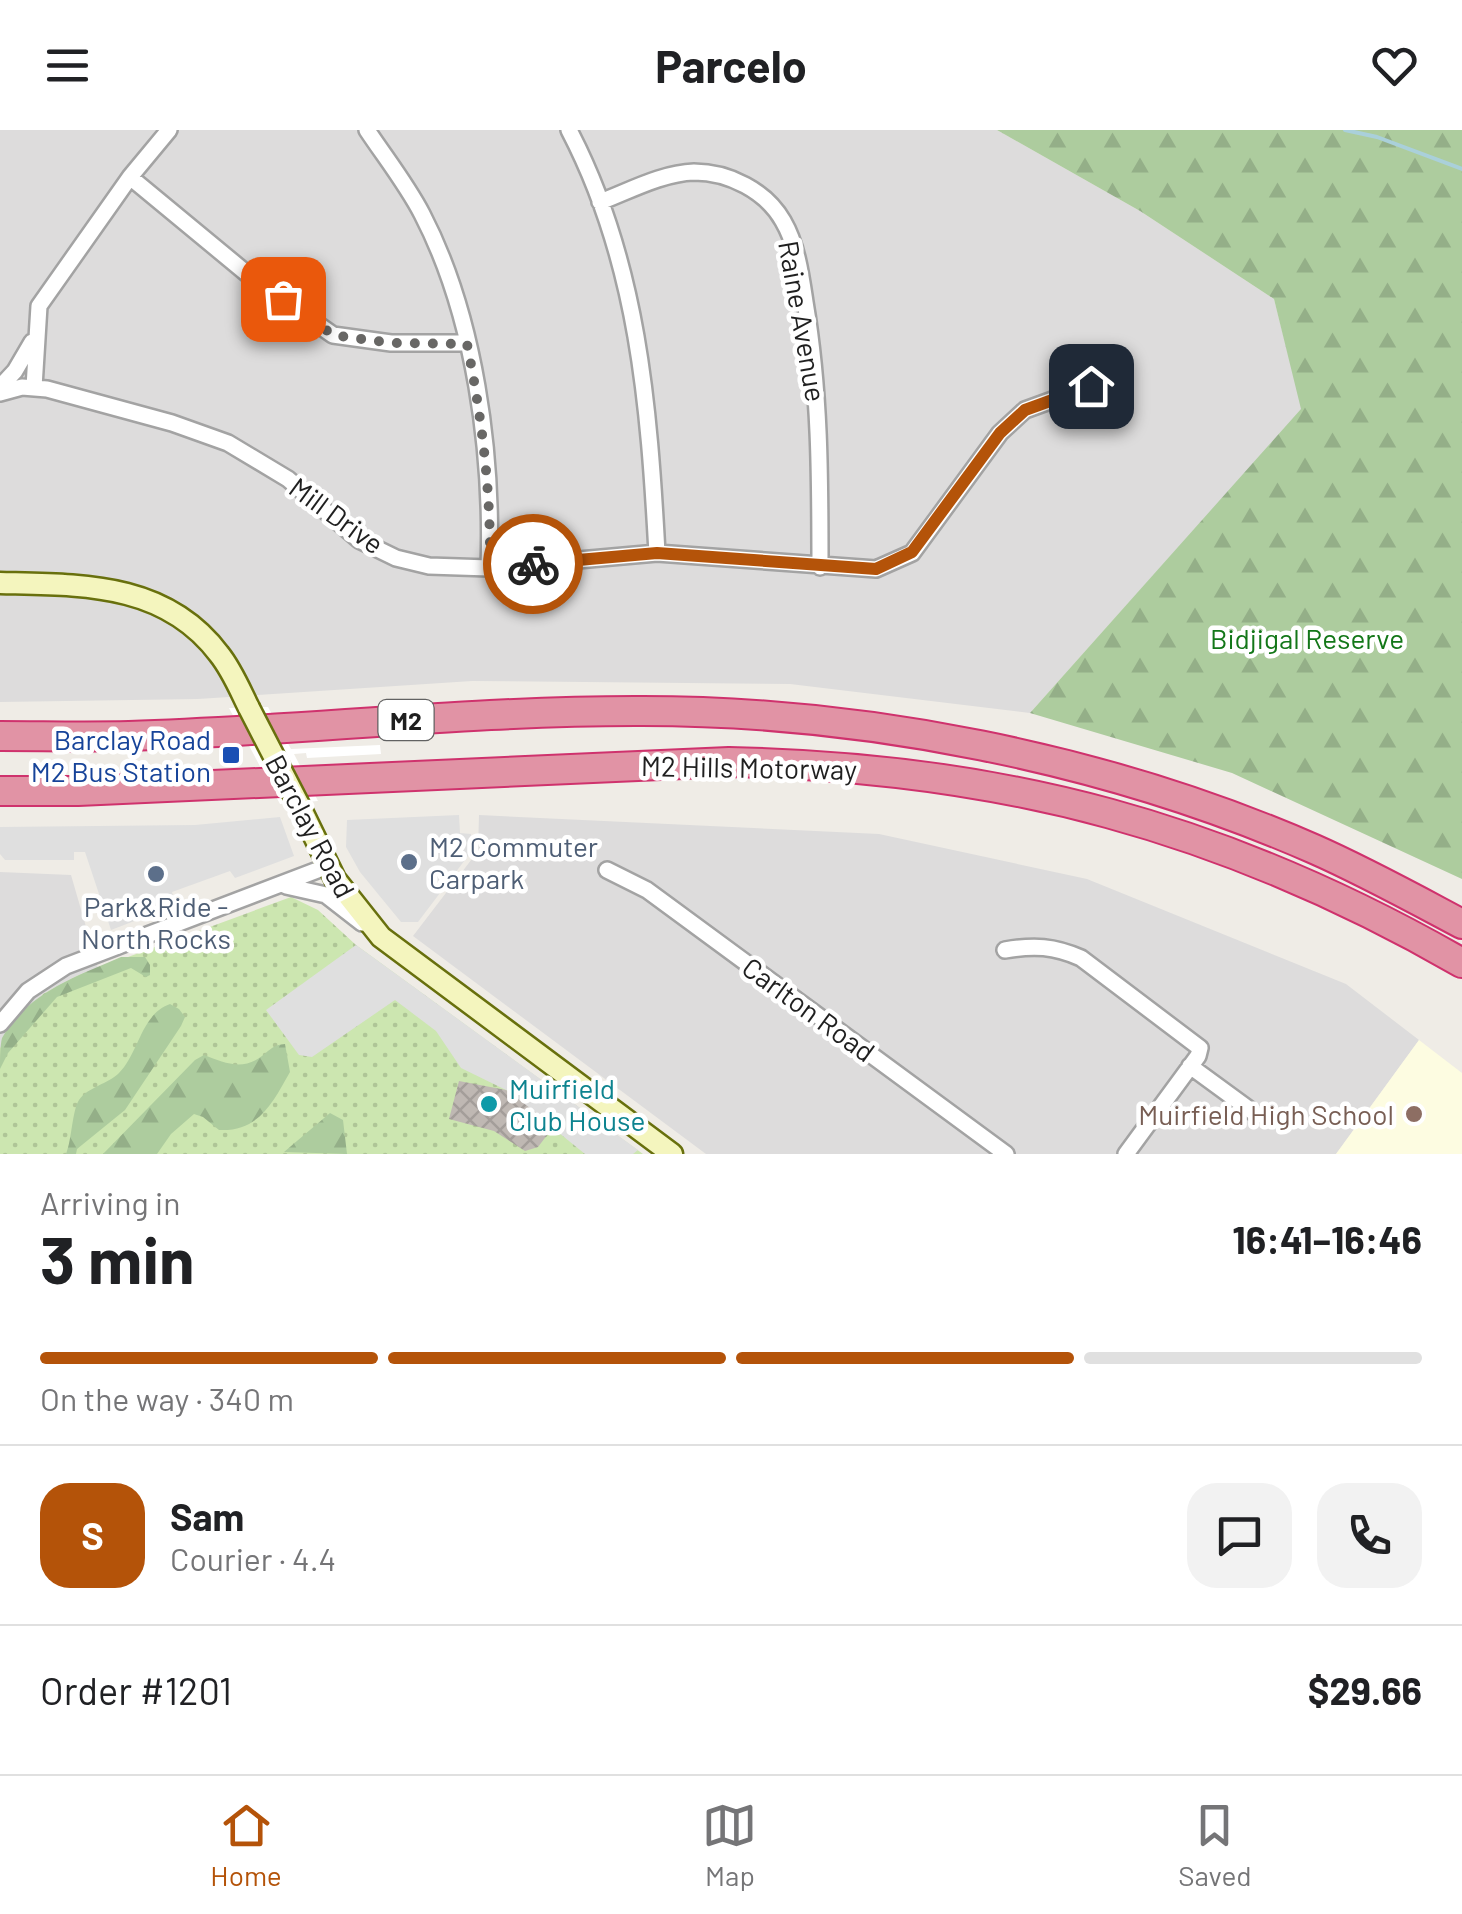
<!DOCTYPE html>
<meta charset="utf-8">
<style>
body{margin:0;font-family:Barlow,sans-serif;background:#f2f2f2;color:#202124;height:100vh;display:flex;flex-direction:column;font-size:38px;white-space:nowrap}
*{box-sizing:border-box;margin:0}
p{font-size:32px;color:#757577}
.icon{flex:none;width:55px;height:55px;fill:none;stroke:currentColor;stroke-width:2;stroke-linecap:round;stroke-linejoin:round}
.map{position:relative;height:1024px;overflow:hidden}
.side{display:flex;flex-direction:column;background:#fff;flex:1}
.side>*{flex:none}
.pin{position:absolute;display:grid;place-items:center;width:85px;height:85px;color:#fff;margin:-42px;border-radius:20px;box-shadow:0 5px 15px #0006}
.courier{position:absolute;display:grid;place-items:center;width:100px;height:100px;margin:-50px;border:8px solid #b45309;border-radius:50%;background:#fff;color:#222;box-shadow:0 2px 12px #0007}
.headline em{font-style:normal;font-weight:700}
.headline div{display:flex;flex-direction:column-reverse}
.headline{display:flex;align-items:center;justify-content:space-between;height:170px;padding:0 40px}
h1{font-size:65px;font-weight:700;line-height:75px}
.bar{display:grid;grid-template-columns:repeat(4,1fr);gap:15px 10px;align-content:center;height:120px;padding:0 40px}
.bar i{height:12px;border-radius:8px;background:#e0e0e0}
.bar .active{background:#b45309}
.bar p{grid-column:span 4}
.line{display:flex;align-items:center;gap:25px;padding:0 40px;border-top:2px solid #e0e0e0}
.line div{flex:1}
.round{display:grid;place-items:center;flex:none;width:105px;height:105px;border-radius:30px;background:#f2f2f2}
header{display:flex;justify-content:space-between;align-items:center;height:130px;padding:0 40px;background:#fff;font-size:45px;font-weight:700}
.tabs{display:flex;justify-content:space-around;align-items:center;height:140px;border-top:2px solid #e0e0e0;background:#fff;font-size:28px;color:#757577}
.tabs a{display:grid;justify-items:center;gap:5px}
.tabs .active{color:#b45309}
.map>svg:first-child{display:block}
</style>
<header><svg class="icon" aria-label="menu" viewBox="0 0 24 24"><path d="M4 6h16M4 12h16M4 18h16"/></svg>Parcelo<svg class="icon" aria-label="heart" viewBox="0 0 24 24"><path d="M12 20l-8-8c-3-5 5-10 8-4 3-6 11-1 8 4z"/></svg></header>
<div class="map">
<svg width="1462" height="1024" viewBox="0 0 1462 1024">
<defs>
<pattern id="grass-dots" width="8" height="8" patternUnits="userSpaceOnUse" patternTransform="scale(2.5)"><rect width="8" height="8" fill="#cce6b0"/><path d="M2 2h.1M6 6h.1" fill="none" stroke="#afc597" stroke-width="1.8" stroke-linecap="round"/></pattern>
<pattern id="forest-firs" width="22" height="20" patternUnits="userSpaceOnUse" patternTransform="scale(2.5)"><rect width="22" height="20" fill="#adcc9e"/><path d="M5 1l3.5 6h-7zM16 11l3.5 6h-7z" fill="#94af88"/></pattern>
<pattern id="building-cross-hatch" width="8" height="8" patternUnits="userSpaceOnUse" patternTransform="scale(2.5)"><rect width="8" height="8" fill="#bfb8b3"/><path d="M0 0l8 8M0 8l8-8" fill="none" stroke="#a49e9a"/></pattern>
</defs>
<rect width="100%" height="100%" fill="#efece6"/>
<path fill="#dddcdc" d="M0 0H997L1140 81 1274 169 1302 279 1030 583 790 554 472 551 198 569 0 572Z
M479 685 879 704 1087 749 1346 854 1419 910 1336 1024H706L413 806 478 721Z
M0 742 71 745 98 838 0 918Z"/>
<path fill="#fdfce1" d="M1419 910 1462 943V1024H1336Z"/>
<path fill="url(#grass-dots)" d="M291 767 318 780 356 815 643 1024H0V918L43 864 79 845Z"/>
<path fill="url(#forest-firs)" d="M997 0H1462V749L1232 643 1030 583 1301 279 1274 169 1140 81Z
M121 827H145L150 835V845L146 847 131 838 57 867 8 923 0 939C0 930 0 916 2 908 27 863 77 846 121 827Z
M170 874 179 879 185 887 181 896 125 980 77 1019 76 1024H66C72 1009 72 981 79 970 88 957 108 954 119 943 139 923 141 884 170 874Z
M285 914 290 942C273 972 259 1002 219 1000L203 987 194 984 171 1004 157 1024H103L195 930 204 925C225 933 242 941 262 926 271 919 273 915 285 914Z
M330 983 343 990 347 1024 284 1022Z"/>
<path fill="#dfdfdf" d="M459 685 460 703 471 704V722L418 792H401L360 742 346 717 347 690Z
M280 687 294 726 235 748 230 741 172 762 176 775 111 800 85 722H74V730H5L0 724V697L195 695Z
M356 815 638 1020 633 1024H585L506 960 461 938 436 901 395 870 312 927 299 925 266 880Z"/>
<path fill="#fff" d="M268 577 291 619 380 615 381 624 307 628 306 623 294 624 318 671 280 674 229 578Z"/>
<g fill="none" stroke-linecap="round" stroke-linejoin="round">
<path stroke="#aad0da" stroke-width="4" d="M1345 0 1377 7 1462 39"/>
</g>
<path fill="url(#building-cross-hatch)" d="M459 951 506 960 554 996 538 1017 525 1021 494 1001 449 989Z"/>
<g fill="none" stroke-linecap="round" stroke-linejoin="round">
<defs>
<path id="street" d="M367 0C385 27 407 55 422 84 475 186 493 323 489 438
M569 0C638 132 649 276 657 423
M130 47 257 152 333 205 391 213H467
M600 72C629 61 662 43 694 42 729 42 766 61 783 91 797 115 801 145 805 172 820 261 820 347 820 437
M0 257 15 241 32 212
M34 257 39 176 130 47 169 0
M0 263 22 257 47 259 172 293 228 313 288 349 359 410 396 428 429 436 489 438 657 423 876 439 912 423 1000 303 1025 280 1091 256
M607 740 647 760 1006 1024
M286 756 326 765 362 793
M1005 820C1034 815 1054 816 1081 828L1200 918 1198 926 1126 1024
M0 894 28 861 66 836 328 736
M1190 936 1257 985"/>
<path id="secondary" d="M0 453C81 455 165 452 219 524 232 540 240 560 249 578
M298 673 335 749 381 807 672 1024"/>
<path id="highway" d="M0 606C43 606 86 607 129 606 298 601 466 581 635 581 862 580 1106 628 1314 719 1364 741 1413 768 1462 794
M0 661H78L729 632C1002 637 1225 697 1462 833"/>
</defs>
<use href="#street" stroke="#a3a3a3" stroke-width="20"/>
<use href="#secondary" stroke="#68700d" stroke-width="25"/>
<use href="#highway" stroke="#cf326d" stroke-width="32"/>
<use href="#street" stroke="#fff" stroke-width="15"/>
<use href="#secondary" stroke="#f4f5be" stroke-width="20"/>
<use href="#highway" stroke="#e193a5" stroke-width="28"/>
<defs>
<path id="secondary-bridge" d="M249 578 298 673"/>
</defs>
<use href="#secondary-bridge" stroke="#68700d" stroke-width="25" stroke-linecap="butt"/>
<use href="#secondary-bridge" stroke="#f4f5be" stroke-width="20"/>
</g>
<g fill="none" stroke-linecap="round" stroke-linejoin="round">
<path stroke="#686765" stroke-width="10" stroke-dasharray="0 18" d="M283 169 333 205 391 213 467 214C482 288 491 362 490 438L533 434"/>
<path stroke="#b45309" stroke-width="12" d="M533 434 657 423 876 439 912 422 1000 303 1025 280 1091 256"/>
</g>
<rect fill="#1a4fb4" stroke="#fff" stroke-width="4" x="221" y="615" width="20" height="20" rx="5"/>
<g fill="#5c6f8a" stroke="#fff" stroke-width="4">
<circle cx="409" cy="732" r="10"/>
<circle cx="156" cy="744" r="10"/>
</g>
<circle fill="#0f9aa8" stroke="#fff" stroke-width="4" cx="489" cy="974" r="10"/>
<circle fill="#8d6e63" stroke="#fff" stroke-width="4" cx="1414" cy="984" r="10"/>
<g text-anchor="middle" dominant-baseline="central" stroke-width="9" stroke-linejoin="round" paint-order="stroke">
<rect fill="#fff" stroke="#626262" stroke-width="2.5" x="378.5" y="570" width="55" height="40" rx="8"/>
<g font-size="25" font-weight="bold" fill="#1f1f1f">
<text x="406" y="590">M2</text>
</g>
<g font-size="28" fill="#1f1f1f" stroke="#fff">
<text transform="translate(803 191) rotate(80)">Raine Avenue</text>
<text transform="translate(337 385) rotate(36)">Mill Drive</text>
<text transform="translate(749 637) rotate(1)">M2 Hills Motorway</text>
<text transform="translate(311 696) rotate(62)">Barclay Road</text>
<text transform="translate(809 879) rotate(36)">Carlton Road</text>
</g>
<g font-size="28" fill="#137718" stroke="#fff">
<text x="1307" y="508">Bidjigal Reserve</text>
</g>
<g font-size="28" fill="#164399" stroke="#fff" text-anchor="end">
<text x="211" y="609">Barclay Road<tspan x="211" dy="32">M2 Bus Station</tspan></text>
</g>
<g font-size="28" fill="#4e5e75" stroke="#fff" text-anchor="start">
<text x="429" y="716">M2 Commuter<tspan x="429" dy="32">Carpark</tspan></text>
<text x="156" y="776" text-anchor="middle">Park&amp;Ride -<tspan x="156" dy="32">North Rocks</tspan></text>
</g>
<g font-size="28" fill="#0d838f" stroke="#fff" text-anchor="start">
<text x="509" y="958">Muirfield<tspan x="509" dy="32">Club House</tspan></text>
</g>
<g font-size="28" fill="#785e54" stroke="#fff" text-anchor="end">
<text x="1394" y="984">Muirfield High School</text>
</g>
</g>
</svg>
<div class="pin" style="left:283px;top:169px;background:#ea580c"><svg class="icon" aria-label="bag" viewBox="0 0 24 24"><path d="M5 8h14l-1 12H6zM9 8a3 3 0 0 1 6 0"/></svg></div>
<div class="pin" style="left:1091px;top:256px;background:#1f2937"><svg class="icon" aria-label="home" viewBox="0 0 24 24"><path d="M3 11l9-7 9 7M6 9v11h12V9"/></svg></div>
<div class="courier" style="left:533px;top:434px"><svg class="icon" aria-label="bike" viewBox="0 0 24 24"><circle cx="6" cy="16" r="4"/><circle cx="18" cy="16" r="4"/><path d="M6 16l4-8h5l3 8M10 8l3 8H6M13 5h3"/></svg></div>
</div>
<section class="side">
<div class="headline"><div><h1>3 min</h1><p>Arriving in</p></div><em>16:41–16:46</em></div>
<div class="bar"><i class="active"></i><i class="active"></i><i class="active"></i><i></i><p>On the way · 340 m</p></div>
<div class="line" style="height:180px"><b class="round" style="background:#b45309;color:#fff">S</b><div><b>Sam</b><p>Courier · 4.4</p></div><a class="round"><svg class="icon" aria-label="chat" viewBox="0 0 24 24"><path d="M4 5h16v11H9l-5 4z"/></svg></a><a class="round"><svg class="icon" aria-label="phone" viewBox="0 0 24 24"><path d="M5 4h4l2 5-3 2q2 4 5 5l2-3 5 2v4C11 20 4 13 5 4z"/></svg></a></div>
<div class="line" style="height:130px"><div>Order #1201</div><b>$29.66</b></div>
</section>
<nav class="tabs">
<a class="active"><svg class="icon" aria-label="home" viewBox="0 0 24 24"><path d="M3 11l9-7 9 7M6 9v11h12V9"/></svg>Home</a>
<a><svg class="icon" aria-label="map" viewBox="0 0 24 24"><path d="M3 6l6-2 6 2 6-2v14l-6 2-6-2-6 2zM9 4v14M15 6v14"/></svg>Map</a>
<a><svg class="icon" aria-label="saved" viewBox="0 0 24 24"><path d="M7 4h10v16l-5-4-5 4z"/></svg>Saved</a>
</nav>
